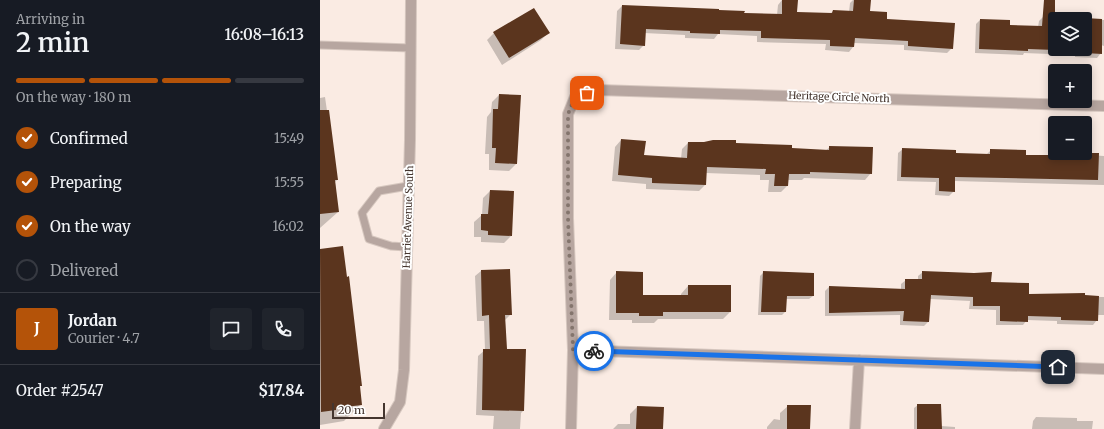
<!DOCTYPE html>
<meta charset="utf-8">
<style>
body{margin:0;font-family:Merriweather,serif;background:#20242c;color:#f1f3f6;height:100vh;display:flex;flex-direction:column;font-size:15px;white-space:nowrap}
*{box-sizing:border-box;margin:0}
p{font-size:13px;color:#9ea1a6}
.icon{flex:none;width:22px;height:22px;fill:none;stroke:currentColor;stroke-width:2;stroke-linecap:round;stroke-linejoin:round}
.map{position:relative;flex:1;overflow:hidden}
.panel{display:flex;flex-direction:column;background:#171b24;width:320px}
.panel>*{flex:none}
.tools{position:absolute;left:728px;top:12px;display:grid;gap:8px}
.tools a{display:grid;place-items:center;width:44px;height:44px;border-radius:4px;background:#171b24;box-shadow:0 2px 10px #0003;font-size:20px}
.scale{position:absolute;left:12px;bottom:10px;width:53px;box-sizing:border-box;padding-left:4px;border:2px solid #44352e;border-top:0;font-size:11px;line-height:14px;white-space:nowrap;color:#44352e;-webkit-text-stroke:3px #fff;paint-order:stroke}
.pin{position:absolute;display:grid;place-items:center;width:34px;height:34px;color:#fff;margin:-17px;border-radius:8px;box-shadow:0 2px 6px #0006}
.courier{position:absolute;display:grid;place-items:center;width:40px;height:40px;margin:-20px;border:3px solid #1a73e8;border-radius:50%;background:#fff;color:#222;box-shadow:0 1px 5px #0007}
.summary em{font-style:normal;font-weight:600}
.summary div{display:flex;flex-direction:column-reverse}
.summary{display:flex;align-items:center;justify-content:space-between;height:68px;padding:0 16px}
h1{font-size:26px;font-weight:600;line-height:30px}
.bar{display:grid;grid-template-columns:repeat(4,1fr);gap:6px 4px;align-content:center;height:48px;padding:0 16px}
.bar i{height:5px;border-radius:3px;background:#363941}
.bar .active{background:#b45309}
.bar p{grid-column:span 4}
.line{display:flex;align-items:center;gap:10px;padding:0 16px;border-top:1px solid #363941}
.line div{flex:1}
.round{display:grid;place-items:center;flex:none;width:42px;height:42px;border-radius:4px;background:#20242c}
ol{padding:0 16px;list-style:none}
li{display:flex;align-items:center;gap:12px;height:44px}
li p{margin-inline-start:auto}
li .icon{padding:4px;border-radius:50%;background:#b45309;color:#fff;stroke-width:4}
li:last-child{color:#9ea1a6}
li i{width:22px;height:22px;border:2px solid #363941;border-radius:50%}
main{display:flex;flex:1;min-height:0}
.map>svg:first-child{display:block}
</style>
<main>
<section class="panel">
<div class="summary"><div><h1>2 min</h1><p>Arriving in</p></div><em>16:08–16:13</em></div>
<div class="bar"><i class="active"></i><i class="active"></i><i class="active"></i><i></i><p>On the way · 180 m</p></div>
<ol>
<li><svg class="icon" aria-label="check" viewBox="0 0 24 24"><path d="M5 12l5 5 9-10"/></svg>Confirmed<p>15:49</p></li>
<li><svg class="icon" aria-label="check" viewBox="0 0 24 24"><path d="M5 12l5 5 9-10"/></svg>Preparing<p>15:55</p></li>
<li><svg class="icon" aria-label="check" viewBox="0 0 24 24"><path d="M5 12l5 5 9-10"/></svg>On the way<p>16:02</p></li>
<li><i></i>Delivered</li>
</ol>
<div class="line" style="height:72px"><b class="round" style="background:#b45309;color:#fff">J</b><div><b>Jordan</b><p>Courier · 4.7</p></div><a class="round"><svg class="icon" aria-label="chat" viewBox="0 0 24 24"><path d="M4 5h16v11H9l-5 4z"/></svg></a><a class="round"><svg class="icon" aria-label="phone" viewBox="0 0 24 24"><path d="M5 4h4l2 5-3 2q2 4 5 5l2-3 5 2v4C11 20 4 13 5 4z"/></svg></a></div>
<div class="line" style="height:52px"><div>Order #2547</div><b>$17.84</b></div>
</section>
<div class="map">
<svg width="784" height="429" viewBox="0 0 784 429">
<rect width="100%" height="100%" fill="#faebe3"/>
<path fill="#0003" d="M462 0 476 13 510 14 513 11 529 12 530 3 533 0H550L549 12 632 48 627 53 584 50V45L534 43 533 47 529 52 505 50 506 44 437 42V36L398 34 394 39 365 38V35L324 33V45L319 50 295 49 297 11 302 6 457 15 458 5Z
M723 17 761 19H735V49H765V19L784 20V46L781 45V53L777 58 755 57V55L704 53 703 55 655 53 656 24 660 20 689 26 718 27 719 21Z
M174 33H228L221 40 182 65 167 40Z
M179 95 196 164 189 171 169 170V154H165L167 117 171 112 172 102Z
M5 97 17 180 15 182 18 212 0 228V98Z
M301 140 323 156 361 159 362 149 368 143 415 144 470 149 505 151 510 147 551 173 545 180 484 178 482 180H467V186L461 192H448L449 180H440V175L386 173 385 185 379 191 326 189V184L292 181 295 147Z
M583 149 635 154 666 155 671 150 705 156H737L741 153 784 156V185L634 181V191L629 196 615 195 616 182 577 181 578 153Z
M170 191 191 236 184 243 161 242V237H154V222L162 215 163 198Z
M22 247 41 385 39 388 41 404 24 421 0 425V250Z
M161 271 191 314 185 320 186 350 203 411 201 413 200 429H173L174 416 156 415 158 356 165 350 164 321H157L155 276Z
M297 272 322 296H361V294L368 286 410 312 403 319H338L334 323H312V320H289L290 280Z
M444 272 493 296 489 299H466L465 312 462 315H438L440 276Z
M603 272 670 283 708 296 784 297V315H777V320L773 325 737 324V321L707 320 703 325H676V310L649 309 650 301 610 299 608 322 604 326 580 325V315L505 316V291L509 287 581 290V284L586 280H598V276Z
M598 405 621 426 635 427V429H594V408Z
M468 406 489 429H447V427L454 419 460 420V413Z
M317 407 342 429H293L298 424H310V414Z
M716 417 757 418V421H773L772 429H712L713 421Z"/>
<path fill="#5b351e" d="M462 0H478L477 12 512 13 513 10 533 11 534 0H551L550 11 567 12V19L635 23 633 49 588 46V41L535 38 534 47 510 46V40L441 38V31L400 30V34L370 33V31L326 29 325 46 300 44 302 5 399 9V10L425 11 424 13 462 14Z
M724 0H735V50L708 49V51L659 49 660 19 690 20V25L722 26Z
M214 8 230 33 189 58 173 32Z
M765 18 782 19V54L765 53Z
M179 94 201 95 197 164 175 163 176 148H172L173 109H178Z
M0 110H9L18 180H15L19 212 0 214Z
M301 139 326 141 324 155 367 158 368 142H384L393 140H416V143L472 145V148L509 150V146L553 147 552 174 490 172V174H469L468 186H454L455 174H445L446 169 387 167 386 185 332 183V178L298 175Z
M582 148 636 150V153L670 154V149L706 150V155H740V153H779L778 180 635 177V192L619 191V178L581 177Z
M170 190 194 191 192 236 168 235V231L161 230V214H168Z
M23 246 27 277 29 276 42 386H40L42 405 16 408V410L1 412 0 249Z
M190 269 192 315H185L187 349H206L204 411 162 410 163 349H170L169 315 162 316 161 270Z
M296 271 323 272V295H368V285H411V312H343V316H319V313H296Z
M443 271 494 273V296H467L466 312H441Z
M602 271 654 273 672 272 671 282 709 283V294L765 293V295L779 296 778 321 741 320V317L708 316V322L680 321V306H653V297L611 295 609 322 583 321 584 311 509 313V286L585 289V279H602Z
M597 404H621L622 429H597Z
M467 405H491L490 429H467Z
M317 406 344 407 343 429H316Z"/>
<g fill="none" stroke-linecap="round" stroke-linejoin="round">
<defs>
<path id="lane" d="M0 45 91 48
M86 247 71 246 49 239 42 213 59 191 88 186"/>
<path id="street" d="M253 350 784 369
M64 429 80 402 84 370 90 140 91 0
M251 429 253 350 248 218V114L255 97 278 90 784 106
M535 429 539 360"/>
</defs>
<use href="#lane" stroke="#d6c7bf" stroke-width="9"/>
<use href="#street" stroke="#d6c7bf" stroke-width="12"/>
<use href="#lane" stroke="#b7a6a0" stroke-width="7"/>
<use href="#street" stroke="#b7a6a0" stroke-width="10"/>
</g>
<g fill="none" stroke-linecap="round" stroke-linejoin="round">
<path stroke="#84756d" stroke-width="4" stroke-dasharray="0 7.2" d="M267 93 255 97 248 114V218L253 350 274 351"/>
<path stroke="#1a73e8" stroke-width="5" d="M274 351 738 367"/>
</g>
<g text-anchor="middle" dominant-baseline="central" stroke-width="4" stroke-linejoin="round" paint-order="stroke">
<g font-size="10" fill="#44352e" stroke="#fff">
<text transform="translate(519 97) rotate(2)">Heritage Circle North</text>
<text transform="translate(88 217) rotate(-88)">Harriet Avenue South</text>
</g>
</g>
</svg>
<div class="tools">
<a><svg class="icon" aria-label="layers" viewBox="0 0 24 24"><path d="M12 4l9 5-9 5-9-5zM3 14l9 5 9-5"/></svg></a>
<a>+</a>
<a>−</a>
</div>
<div class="scale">20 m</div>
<div class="pin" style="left:267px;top:93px;background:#ea580c"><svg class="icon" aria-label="bag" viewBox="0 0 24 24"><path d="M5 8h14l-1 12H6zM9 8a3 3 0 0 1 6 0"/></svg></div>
<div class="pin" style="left:738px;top:367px;background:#1f2937"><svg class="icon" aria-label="home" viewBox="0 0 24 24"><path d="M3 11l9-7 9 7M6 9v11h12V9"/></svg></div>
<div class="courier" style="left:274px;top:351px"><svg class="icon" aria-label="bike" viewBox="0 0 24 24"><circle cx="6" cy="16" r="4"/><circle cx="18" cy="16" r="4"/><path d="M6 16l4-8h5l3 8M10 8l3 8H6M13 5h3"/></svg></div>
</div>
</main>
